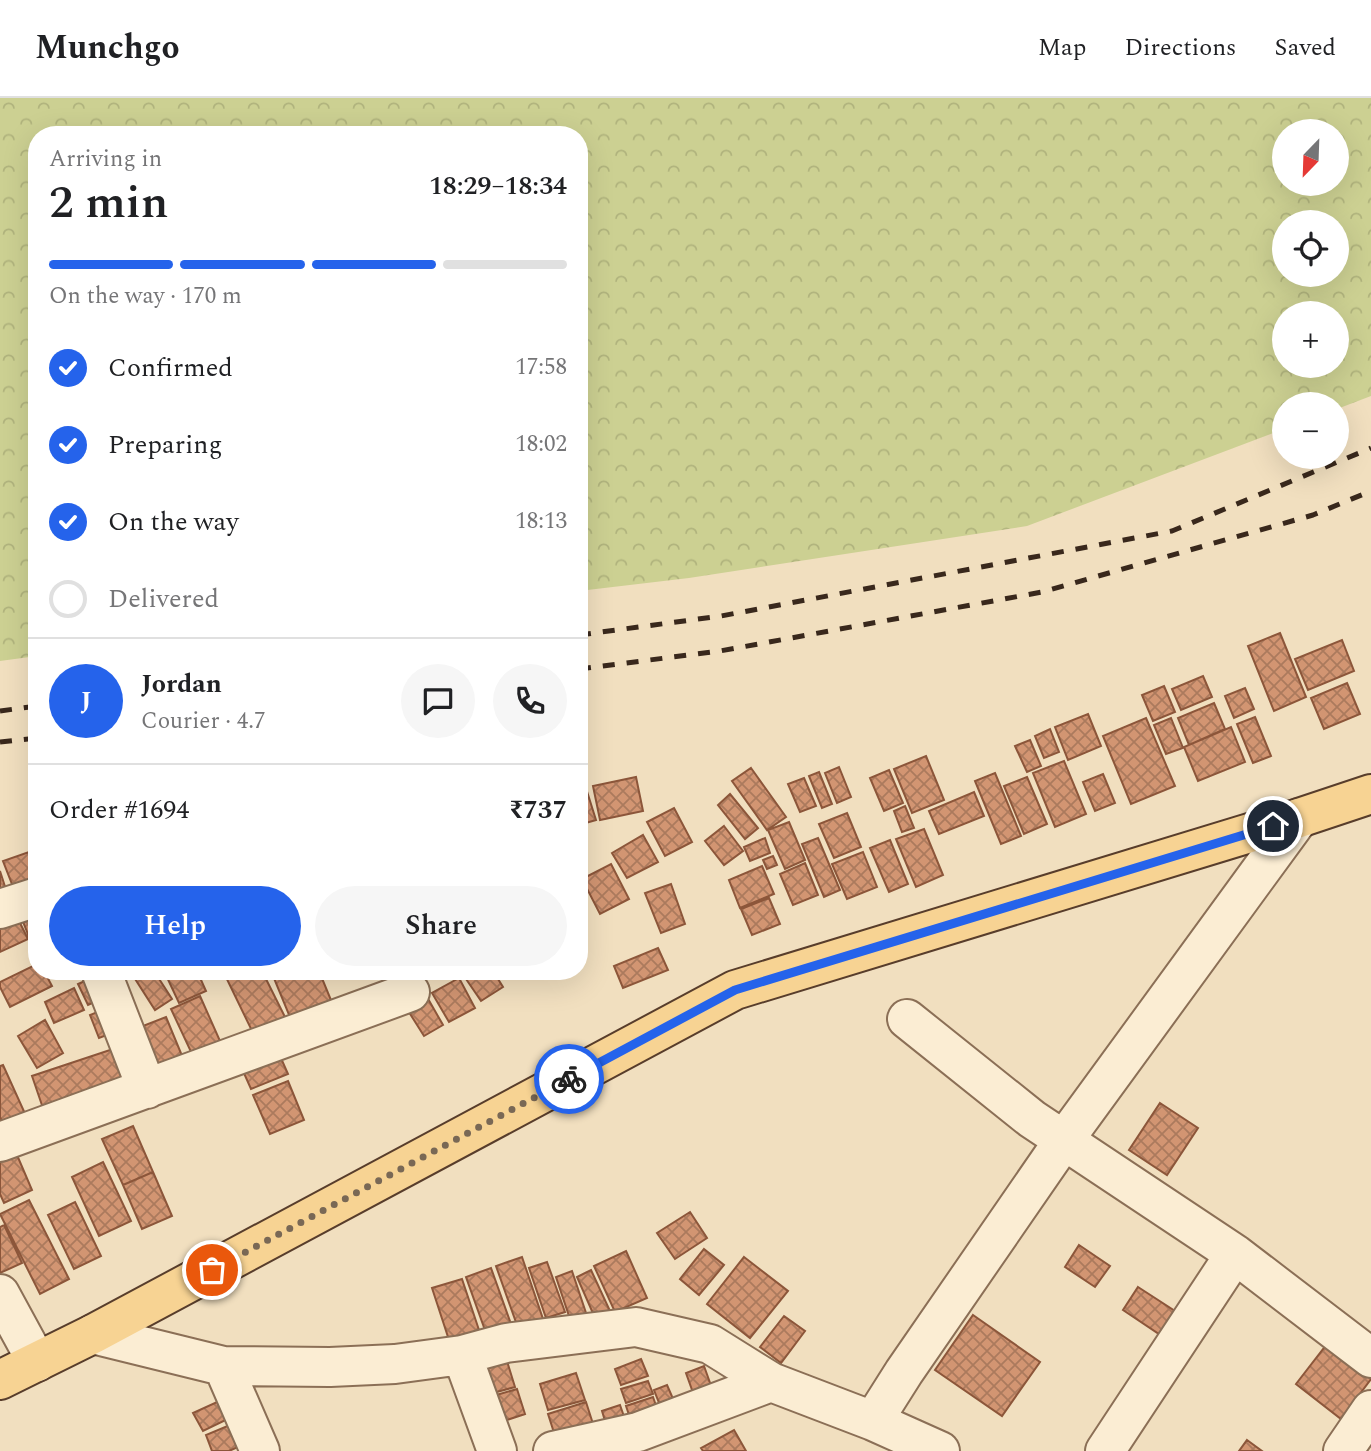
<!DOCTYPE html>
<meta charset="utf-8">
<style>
body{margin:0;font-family:Spectral,serif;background:#f6f6f6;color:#202124;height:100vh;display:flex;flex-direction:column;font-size:26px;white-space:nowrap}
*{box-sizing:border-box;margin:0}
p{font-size:23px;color:#757577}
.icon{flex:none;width:38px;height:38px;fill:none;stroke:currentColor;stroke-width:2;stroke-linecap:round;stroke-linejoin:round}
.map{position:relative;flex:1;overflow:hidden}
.panel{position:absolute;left:28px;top:28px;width:560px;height:854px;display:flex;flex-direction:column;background:#fff;border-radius:28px;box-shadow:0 7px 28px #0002}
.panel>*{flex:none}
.needle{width:46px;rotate:203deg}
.fabs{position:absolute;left:1272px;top:21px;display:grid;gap:14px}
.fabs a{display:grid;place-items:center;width:77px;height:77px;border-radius:50%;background:#fff;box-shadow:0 7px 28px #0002;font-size:35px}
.pin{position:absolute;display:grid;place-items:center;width:60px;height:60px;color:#fff;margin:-30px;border:4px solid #fff;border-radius:50%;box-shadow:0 2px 7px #0007}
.courier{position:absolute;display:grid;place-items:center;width:70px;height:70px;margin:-35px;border:5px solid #2563eb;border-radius:50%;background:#fff;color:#222;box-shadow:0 2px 9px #0007}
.overview em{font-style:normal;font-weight:600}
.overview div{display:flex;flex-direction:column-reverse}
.overview{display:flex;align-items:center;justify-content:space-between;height:119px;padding:0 21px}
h1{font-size:46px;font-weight:600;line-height:52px}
.bar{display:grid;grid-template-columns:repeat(4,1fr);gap:10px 7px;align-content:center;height:84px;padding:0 21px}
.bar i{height:9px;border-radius:5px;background:#e0e0e0}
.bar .selected{background:#2563eb}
.bar p{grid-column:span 4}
.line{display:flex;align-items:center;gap:18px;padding:0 21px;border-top:2px solid #e0e0e0}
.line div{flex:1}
.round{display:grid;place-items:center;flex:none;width:74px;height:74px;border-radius:37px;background:#f6f6f6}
ol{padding:0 21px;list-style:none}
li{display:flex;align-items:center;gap:21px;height:77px}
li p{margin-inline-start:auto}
li .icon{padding:7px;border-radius:50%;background:#2563eb;color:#fff;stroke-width:4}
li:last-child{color:#757577}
li i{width:38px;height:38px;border:4px solid #e0e0e0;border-radius:50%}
.primary-button{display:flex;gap:14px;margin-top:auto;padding:14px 21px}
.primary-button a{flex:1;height:80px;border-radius:42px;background:#2563eb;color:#fff;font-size:28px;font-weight:600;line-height:80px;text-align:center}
.primary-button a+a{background:#f6f6f6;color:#202124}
header{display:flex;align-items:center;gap:42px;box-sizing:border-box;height:98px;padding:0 35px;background:#fff;border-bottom:2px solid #e0e0e0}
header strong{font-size:33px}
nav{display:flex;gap:38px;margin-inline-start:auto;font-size:24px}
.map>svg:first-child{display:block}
</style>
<header>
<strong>Munchgo</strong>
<nav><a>Map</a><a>Directions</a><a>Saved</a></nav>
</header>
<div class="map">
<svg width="1371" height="1353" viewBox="0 0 1371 1353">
<defs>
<pattern id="forest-crowns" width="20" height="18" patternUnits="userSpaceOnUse" patternTransform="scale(1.75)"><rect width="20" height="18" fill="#ccd092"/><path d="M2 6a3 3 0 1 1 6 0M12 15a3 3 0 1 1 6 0" fill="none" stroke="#b0b37d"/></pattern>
<pattern id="building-cross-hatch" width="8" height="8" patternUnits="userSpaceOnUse" patternTransform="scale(1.75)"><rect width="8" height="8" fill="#d29572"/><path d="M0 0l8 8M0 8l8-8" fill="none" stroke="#ab7a5d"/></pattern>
</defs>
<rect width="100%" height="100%" fill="#f1dfbf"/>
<path fill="url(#forest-crowns)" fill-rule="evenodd" d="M0 0H1371V298L1337 311V306H1284V331L1027 428 689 480 579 493V37H37V558L0 563ZM1284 33H1337V86H1284ZM1284 124H1337V177H1284ZM1284 215H1337V268H1284Z"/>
<path fill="url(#building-cross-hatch)" stroke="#8c563a" stroke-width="2" d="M1280 535 1306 599 1274 613 1248 548Z
M1342 542 1354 573 1308 592 1295 561Z
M1203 578 1212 599 1181 612 1172 591Z
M1347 585 1360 616 1324 631 1311 600Z
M1164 588 1175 614 1153 623 1142 597Z
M1245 590 1254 611 1234 620 1225 598Z
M1214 605 1225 631 1189 647 1178 620Z
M1088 616 1101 648 1068 662 1055 629Z
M1255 619 1271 658 1253 665 1237 626Z
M1146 620 1175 688 1131 706 1103 638Z
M1171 620 1183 650 1166 656 1154 627Z
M1231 629 1245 664 1198 683 1184 649Z
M1050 631 1059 654 1044 660 1035 638Z
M1030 642 1041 668 1027 674 1015 648Z
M926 658 944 702 912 715 894 671Z
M1064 663 1086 716 1055 729 1033 675Z
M839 669 851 699 837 705 825 675Z
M751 670 786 719 767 732 732 683Z
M889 672 903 705 884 713 870 680Z
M819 674 832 706 822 710 809 678Z
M995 675 1021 738 1001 746 975 683Z
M1103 676 1115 705 1095 713 1083 684Z
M636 679 643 713 600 722 593 688Z
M1027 679 1047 726 1024 736 1004 688Z
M804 680 816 708 800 714 788 686Z
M585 687 596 722 579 727V689Z
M974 694 984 718 939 736 929 713Z
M730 696 758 730 745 741 718 707Z
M905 708 914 730 902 734 894 713Z
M674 710 692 744 665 758 647 724Z
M847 715 861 749 834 760 819 726Z
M789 724 805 762 785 771 768 732Z
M724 728 743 753 724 767 705 743Z
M924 731 943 777 916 789 896 741Z
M643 737 658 764 627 780 612 755Z
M765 740 770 755 750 763 744 749Z
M818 740 840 792 824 799 802 746Z
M890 742 908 786 889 794 870 750Z
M29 754 37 776V792L17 799 3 763Z
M863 754 877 789 847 801 832 766Z
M773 758 777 767 767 771 763 762Z
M805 765 818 797 793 807 780 776Z
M611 766 629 801 600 816 582 781Z
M762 768 774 796 740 810 729 782Z
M0 773 9 801 0 804Z
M671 786 685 826 661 835 645 795Z
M769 800 780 826 752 837 741 811Z
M14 813 28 841 0 854V820Z
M37 815V848L33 849 22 821Z
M658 850 668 872 623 890 614 868Z
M37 866V873H44L52 888 10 909 0 889V884Z
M130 873H154L172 901 155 912Z
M164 873H197L206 893 179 905Z
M223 873H262L286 921 254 937Z
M271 873H319L333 907 292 924Z
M415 873H431L421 881Z
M471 873H493L503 889 481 903 464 878Z
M96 878 106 899 88 907 78 886Z
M459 880 475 910 449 924 432 895Z
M74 890 84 912 54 925 45 904Z
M200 898 220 943 192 956 171 911Z
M427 899 443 927 424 938 407 911Z
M110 909 120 932 99 940 90 917Z
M166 919 185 965 149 980 130 933Z
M45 922 63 955 37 970 18 938Z
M122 948 135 987 45 1016 32 978Z
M276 949 288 976 251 991 239 964Z
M3 967 27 1020 5 1031 0 1019V968Z
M288 983 304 1022 270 1036 253 997Z
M1160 1005 1198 1030 1167 1077 1129 1052Z
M133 1028 153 1074 123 1087 102 1041Z
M14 1050 32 1092 4 1105 0 1096V1056Z
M103 1064 131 1123 99 1138 72 1079Z
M153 1074 172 1118 142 1131 123 1087Z
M29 1102 69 1181 40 1196 0 1116Z
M75 1104 101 1158 74 1171 48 1117Z
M690 1114 707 1140 675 1161 657 1135Z
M4 1127 22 1165 0 1175V1129Z
M1079 1147 1110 1168 1095 1189 1065 1169Z
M704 1151 724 1167 699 1197 680 1181Z
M626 1153 647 1200 615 1214 594 1168Z
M522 1159 543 1221 518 1230 496 1168Z
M744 1159 788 1193 750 1240 707 1206Z
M547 1164 565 1214 546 1220 529 1170Z
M491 1170 511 1226 486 1235 466 1179Z
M591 1172 610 1213 595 1220 577 1179Z
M572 1173 586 1215 570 1221 556 1179Z
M462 1181 479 1232 449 1242 432 1190Z
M1138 1189 1175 1213 1159 1236 1123 1212Z
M973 1217 1040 1264 1002 1318 935 1272Z
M784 1218 805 1233 781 1265 760 1249Z
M1327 1246 1371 1281 1341 1321 1296 1286Z
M506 1260 515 1289 493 1295 484 1267Z
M641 1261 648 1278 621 1287 615 1271Z
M704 1268 714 1296 696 1303 686 1275Z
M576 1275 585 1302 548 1312 540 1286Z
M648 1283 653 1296 626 1305 621 1291Z
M667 1287 677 1310 663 1315 654 1292Z
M517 1291 525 1316 501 1324 493 1298Z
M228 1299 236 1317 203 1333 193 1315Z
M653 1299 660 1319 633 1329 626 1308Z
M586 1304 595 1332 557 1344 548 1316Z
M620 1307 627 1327 608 1333 602 1313Z
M237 1324 247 1345 229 1353H212L206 1337Z
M734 1332 746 1353H703L701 1350Z
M1247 1342 1262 1353H1239Z"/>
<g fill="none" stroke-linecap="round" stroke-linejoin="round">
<defs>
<path id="minor" d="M0 811 37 799
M101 873 147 991
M907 921 1032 1021 1235 1156 1371 1260
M0 1044 410 894
M0 1196 37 1264
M93 1236 223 1268 330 1269 395 1266 462 1257 506 1245 636 1229 710 1246 771 1284 873 1323 940 1353
M462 1257 497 1353
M223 1268 260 1353
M873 1323 904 1274 1064 1042 1299 720
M553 1353 638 1334 771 1284
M1105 1353 1235 1156
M1343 1353 1371 1312"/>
<path id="major" d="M0 1282 93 1236 735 892 1299 720 1371 696"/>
</defs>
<use href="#minor" stroke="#8b6f56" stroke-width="42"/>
<use href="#major" stroke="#583d2b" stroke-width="42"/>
<use href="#minor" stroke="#fbedd3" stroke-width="38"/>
<use href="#major" stroke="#f7d393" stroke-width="38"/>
<path stroke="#39281c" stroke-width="5" stroke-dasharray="12 12" stroke-linecap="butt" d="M579 537 721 518 1172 433 1371 350
M579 571 720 553 1042 494 1313 417 1371 393
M0 613 37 608
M0 644 37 640"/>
</g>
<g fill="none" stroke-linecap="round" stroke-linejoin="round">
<path stroke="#796855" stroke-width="7" stroke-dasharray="0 12.6" d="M212 1172 569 981"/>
<path stroke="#2563eb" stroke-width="9" d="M569 981 735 892 1273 728"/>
</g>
</svg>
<div class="fabs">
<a><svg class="needle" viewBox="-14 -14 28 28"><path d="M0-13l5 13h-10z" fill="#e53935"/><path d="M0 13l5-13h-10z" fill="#757577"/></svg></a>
<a><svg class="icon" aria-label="locate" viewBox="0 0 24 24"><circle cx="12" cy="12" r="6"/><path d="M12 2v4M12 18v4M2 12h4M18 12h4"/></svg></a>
<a>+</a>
<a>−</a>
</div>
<div class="pin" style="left:212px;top:1172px;background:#ea580c"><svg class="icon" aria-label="bag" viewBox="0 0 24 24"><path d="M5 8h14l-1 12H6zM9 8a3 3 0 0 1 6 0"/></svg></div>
<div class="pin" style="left:1273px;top:728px;background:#1f2937"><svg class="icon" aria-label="home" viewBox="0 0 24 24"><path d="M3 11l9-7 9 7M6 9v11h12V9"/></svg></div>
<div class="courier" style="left:569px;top:981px"><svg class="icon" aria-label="bike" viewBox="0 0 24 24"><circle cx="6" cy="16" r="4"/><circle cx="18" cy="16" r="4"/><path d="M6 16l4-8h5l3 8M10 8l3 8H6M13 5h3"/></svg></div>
<section class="panel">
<div class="overview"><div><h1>2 min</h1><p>Arriving in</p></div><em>18:29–18:34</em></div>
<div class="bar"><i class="selected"></i><i class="selected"></i><i class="selected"></i><i></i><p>On the way · 170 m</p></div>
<ol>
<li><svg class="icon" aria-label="check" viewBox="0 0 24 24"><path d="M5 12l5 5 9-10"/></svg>Confirmed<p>17:58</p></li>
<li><svg class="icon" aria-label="check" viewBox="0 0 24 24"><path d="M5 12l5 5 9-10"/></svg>Preparing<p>18:02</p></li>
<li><svg class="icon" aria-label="check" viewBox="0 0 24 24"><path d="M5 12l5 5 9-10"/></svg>On the way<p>18:13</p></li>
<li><i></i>Delivered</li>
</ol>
<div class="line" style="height:126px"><b class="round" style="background:#2563eb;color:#fff">J</b><div><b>Jordan</b><p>Courier · 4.7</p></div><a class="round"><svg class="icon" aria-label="chat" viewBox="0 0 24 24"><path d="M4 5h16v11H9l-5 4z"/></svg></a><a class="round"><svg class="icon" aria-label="phone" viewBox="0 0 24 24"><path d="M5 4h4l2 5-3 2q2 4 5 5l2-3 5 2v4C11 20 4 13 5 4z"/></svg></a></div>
<div class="line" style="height:91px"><div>Order #1694</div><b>₹737</b></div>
<div class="primary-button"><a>Help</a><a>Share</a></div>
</section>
</div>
